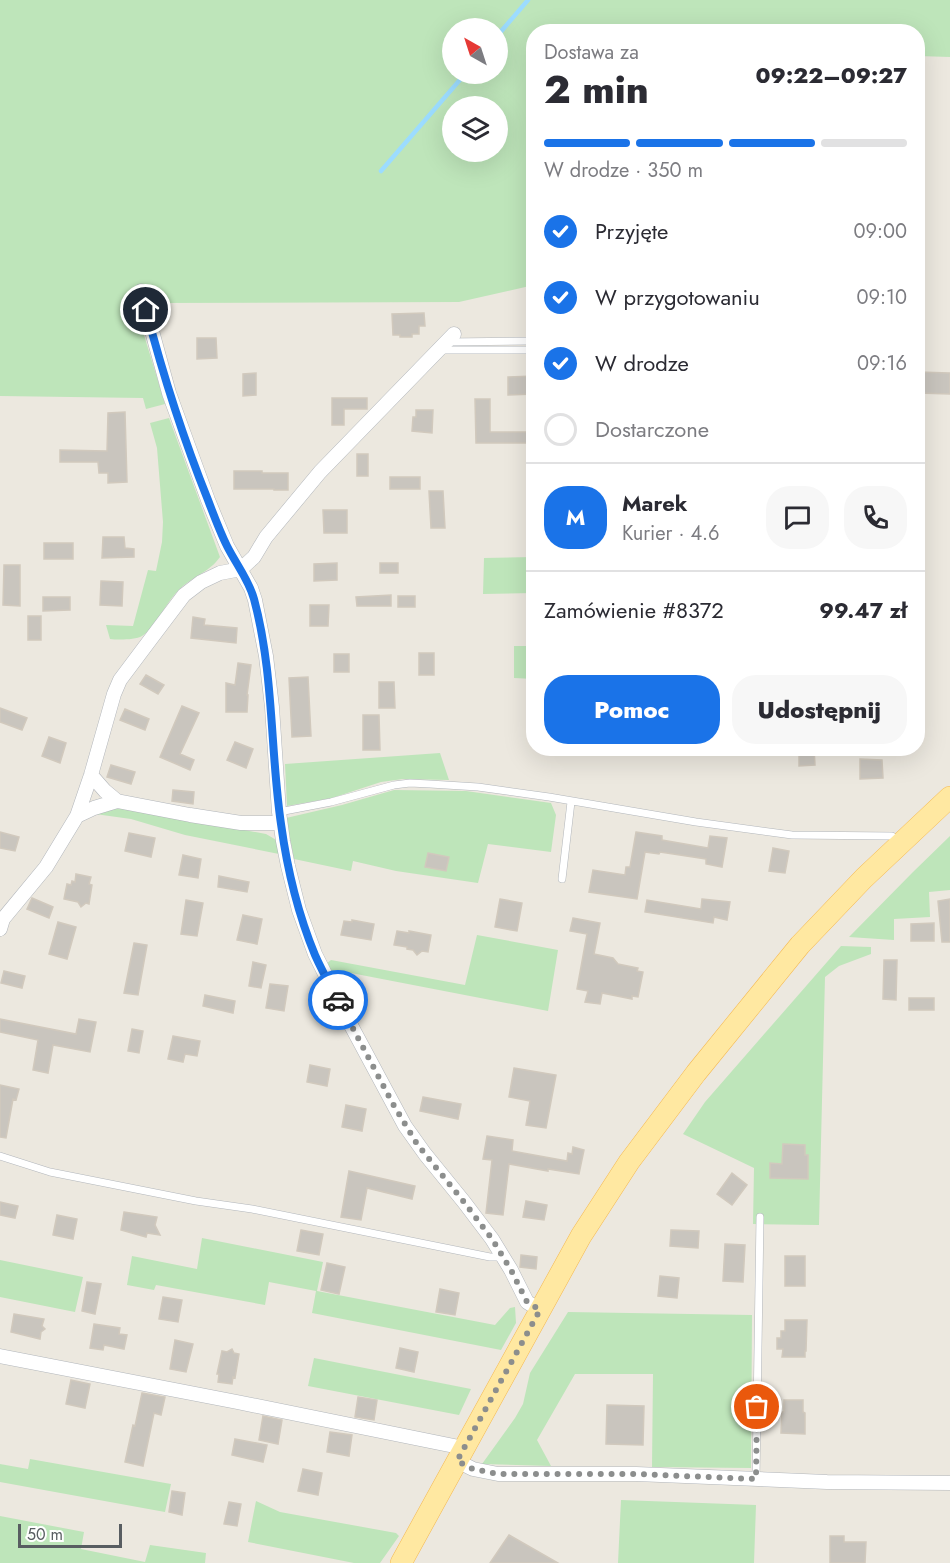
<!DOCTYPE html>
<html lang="pl">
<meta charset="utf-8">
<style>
body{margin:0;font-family:Jost,sans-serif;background:#f7f7f7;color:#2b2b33;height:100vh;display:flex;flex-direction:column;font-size:22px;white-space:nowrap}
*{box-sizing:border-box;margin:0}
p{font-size:20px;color:#7c7c81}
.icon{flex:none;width:33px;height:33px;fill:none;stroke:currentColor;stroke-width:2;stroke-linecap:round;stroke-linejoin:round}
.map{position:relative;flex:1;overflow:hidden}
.drawer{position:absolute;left:526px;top:24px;width:399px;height:732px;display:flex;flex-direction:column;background:#fff;border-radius:24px;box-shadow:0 6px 24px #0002}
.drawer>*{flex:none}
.needle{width:39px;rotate:321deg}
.controls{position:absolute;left:442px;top:18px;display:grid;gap:12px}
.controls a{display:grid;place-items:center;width:66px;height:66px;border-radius:50%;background:#fff;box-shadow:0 6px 24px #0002;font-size:30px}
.scale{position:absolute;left:18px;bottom:15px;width:104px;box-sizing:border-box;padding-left:6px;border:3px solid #585d61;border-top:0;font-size:16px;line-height:21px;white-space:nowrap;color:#585d61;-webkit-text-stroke:4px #fff;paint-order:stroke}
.pin{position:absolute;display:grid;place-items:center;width:51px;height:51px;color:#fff;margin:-26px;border:3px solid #fff;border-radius:50%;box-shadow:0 2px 6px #0007}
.courier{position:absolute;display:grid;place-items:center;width:60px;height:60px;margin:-30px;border:4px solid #1a73e8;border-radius:50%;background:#fff;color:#222;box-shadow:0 2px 8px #0007}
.head em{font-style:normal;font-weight:800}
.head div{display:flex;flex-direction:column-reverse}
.head{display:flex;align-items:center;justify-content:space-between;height:102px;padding:0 18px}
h1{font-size:39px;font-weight:800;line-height:45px}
.bar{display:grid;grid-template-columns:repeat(4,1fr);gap:9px 6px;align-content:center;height:72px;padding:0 18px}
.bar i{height:8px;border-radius:4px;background:#e1e1e2}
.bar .on{background:#1a73e8}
.bar p{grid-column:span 4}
.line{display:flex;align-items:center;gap:15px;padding:0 18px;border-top:2px solid #e1e1e2}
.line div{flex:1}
.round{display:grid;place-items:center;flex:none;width:63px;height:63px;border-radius:24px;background:#f7f7f7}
ol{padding:0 18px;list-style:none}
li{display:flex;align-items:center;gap:18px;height:66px}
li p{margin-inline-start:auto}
li .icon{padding:6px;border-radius:50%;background:#1a73e8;color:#fff;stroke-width:4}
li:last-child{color:#7c7c81}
li i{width:33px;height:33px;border:3px solid #e1e1e2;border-radius:50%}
.primary-button{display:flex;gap:12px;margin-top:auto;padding:12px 18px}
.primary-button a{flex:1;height:69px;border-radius:24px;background:#1a73e8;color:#fff;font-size:24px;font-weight:800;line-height:69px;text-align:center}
.primary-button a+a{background:#f7f7f7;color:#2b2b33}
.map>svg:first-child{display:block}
</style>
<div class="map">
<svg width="950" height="1563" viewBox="0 0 950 1563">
<rect width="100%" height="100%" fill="#ece8df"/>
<path fill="#bee5ba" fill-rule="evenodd" d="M0 0H950V57L918 56V32H534V285L459 302 156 303 134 302 165 404 146 409 143 398 0 396ZM453 28H498V74H453ZM453 106H498V152H453Z
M169 418 220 557C209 573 190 577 177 592 165 604 156 627 142 636 135 640 118 640 110 639L106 625 133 626 148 570 156 571 162 542 163 522 157 448 150 423Z
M534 557V593L483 594 484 558Z
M514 646H534V679L514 678Z
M440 753 449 780 403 779 381 782 332 798 287 806 285 764Z
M394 790 466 791 551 803 556 815 551 852 488 844 478 883 396 871 353 861 351 871 294 859 286 818 342 805Z
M108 808 132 809 266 834 278 841 279 854 185 835 131 819 95 814Z
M950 836V890L929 892 930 917 894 919V940L849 937 913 872Z
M477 935 558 950 548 1011 351 973 344 996 326 964 331 960 465 985Z
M841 946 871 947V954L839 966 825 977 819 1225 753 1224 754 1168 683 1134 705 1102Z
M202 1238 323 1262 317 1291 495 1325 510 1308 515 1307 516 1323 501 1350 312 1313 316 1291 269 1282 265 1305 156 1285 154 1290 127 1285 132 1256 197 1269Z
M0 1260 83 1277 75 1312 0 1297Z
M568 1312 752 1315 751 1468 652 1467 653 1374H575L537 1440 551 1466 482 1464 515 1418 523 1404 530 1373Z
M314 1358 471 1389 459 1415 308 1386Z
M30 1459 171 1484 165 1512 0 1482V1464L28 1469Z
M621 1500 756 1505 754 1563H618Z
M256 1501 280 1512 396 1533 399 1536 380 1563H354L248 1542Z
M0 1516 84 1532 81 1549 145 1562 150 1545 206 1553 205 1563H0Z"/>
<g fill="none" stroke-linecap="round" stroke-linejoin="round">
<path stroke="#9cdcff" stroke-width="4.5" d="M498 35 528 0
M381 171 465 74"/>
</g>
<path fill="#c9c5be" stroke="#d1c9bd" stroke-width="1.5" d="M424 313 425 326H419V334H412V337H400V335H393L392 314Z
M197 338H216L217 358 197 359Z
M918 372 950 373V394L918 393Z
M256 373V395L243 396V374Z
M534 376V394L508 395V377Z
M332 398H367V409H344V425H332Z
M475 399H490V432H534V443H476Z
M416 410H433L432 433 412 431 413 417H416Z
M125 412 127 482 108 483V473H99L98 462H60V450L107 451 108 413Z
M357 454H368V476H357Z
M234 471H262V473H288V490H274V489H234Z
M390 477H420V489H390Z
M429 491H443L445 528H431Z
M323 510H347V533H324Z
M103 537H124L125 548 134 549V557L102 558Z
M44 543H73V559H44Z
M337 563V580L314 581V564Z
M380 563H398V573H380Z
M4 565H20V606L3 605Z
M101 581 123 582 122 606 100 605Z
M391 595V606H357L356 597Z
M398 596H415V607H398Z
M43 597H70V610L43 611Z
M310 605H329L328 626H310Z
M28 616H41V640H28Z
M193 617 205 619 204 625 237 628 236 643 191 638Z
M419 653H434V675H419Z
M334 654H349V672H334Z
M238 663 251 665 247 695H248L247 712H226V683L235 685Z
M146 675 164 685 158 694 140 684Z
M308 677 311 736 292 737 289 678Z
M379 682H394L395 708H379Z
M182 706 199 713 180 754 194 760 190 770 160 757Z
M0 708 27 718 22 730 0 722Z
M125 709 149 719 145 730 120 720Z
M363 715H379L380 750H363Z
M49 737 66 743 60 763 42 756Z
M235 742 253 749 246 768 227 760Z
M799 748H814L815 765 799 766Z
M860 759 882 760 883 778 860 779Z
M111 765 135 772 131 784 107 777Z
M173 790 194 792 193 804 172 801Z
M0 832 19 837 15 851 0 848Z
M636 832 662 836V840L708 848 710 836 727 838 722 867 706 864V859L660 852 659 854 645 852 637 899 589 892 593 870 625 875 626 867H630Z
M129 833 155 838 151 857 125 851Z
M773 848 789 851 785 873 769 871Z
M428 853 449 857 446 871 425 867Z
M183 855 201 859 198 878 179 875Z
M76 874 91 877 89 884 92 885 89 904 86 903 81 907 78 902 64 899 67 884 71 885 72 881 75 882Z
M219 876 249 882 247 892 218 887Z
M32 898 53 907 49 918 27 909Z
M500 899 522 903 517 931 495 927Z
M702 899 730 902 727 920 714 917 713 923 645 912 647 900 701 909Z
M950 899V942H942L938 901Z
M186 900 203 903 197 936 181 934Z
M243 915 262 919 257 944 237 940Z
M573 918 600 923 594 954 613 958 618 964 638 968 637 971 643 972 638 997 632 996V999L602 993 600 1004 585 1002 588 991 577 989 587 934 570 931Z
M352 920 374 924 371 940 341 935 344 921 352 922Z
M58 922 76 927 67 959 49 954Z
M934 923V941H911V924Z
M397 931 409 933V931L431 935 428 952 422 951 417 955 413 950 407 949V947L394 945Z
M134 943 147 945 138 995 124 993Z
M884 960H897L896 1000 883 999Z
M253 962 266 965 261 988 249 986Z
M4 971 25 976 22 988 1 983Z
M270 984 288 986 284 1011 266 1008Z
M205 995 235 1001 233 1013 203 1006Z
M909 998H934V1010H909Z
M0 1019 76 1034 79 1019 96 1022 90 1052 53 1045 48 1073 33 1070 38 1040 0 1032Z
M132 1029 143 1031 139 1053 128 1051Z
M173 1036 200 1041 197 1056 185 1054 183 1062 168 1059Z
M310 1065 330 1069 327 1086 307 1082Z
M514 1068 556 1075 546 1128 526 1125 530 1101 509 1097Z
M0 1085 19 1089 16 1100 13 1099 6 1138 0 1137Z
M423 1097 461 1104 458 1119 420 1111Z
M346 1105 366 1109 362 1131 342 1127Z
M487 1136 513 1140 512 1151 567 1161 568 1153 572 1154 573 1147 584 1150 579 1174 548 1169V1171L509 1164 503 1215 486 1213 492 1160 483 1159Z
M783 1144 805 1145V1155H808V1179L770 1178V1163L782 1164Z
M349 1171 415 1186 412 1199 367 1188 361 1220 341 1217Z
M732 1173 747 1185 732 1205 717 1194Z
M526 1201 547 1205 544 1220 523 1217Z
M0 1202 18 1206 15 1218 0 1215Z
M124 1212 157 1217 155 1225 160 1235 147 1233 146 1237 121 1230Z
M57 1215 77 1219 73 1239 53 1235Z
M301 1230 323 1234 319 1255 297 1251Z
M671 1230 699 1231 698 1248 670 1246Z
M725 1244 745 1245 743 1282 723 1281Z
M521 1255 537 1257 536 1269 520 1267Z
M785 1256H805V1286H785Z
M327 1263 345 1267 339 1294 321 1290Z
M660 1276 679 1278 677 1298 658 1296Z
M87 1282 101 1284 95 1314 82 1311Z
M440 1289 459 1293 455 1315 436 1312Z
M163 1297 182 1300 178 1322 159 1319Z
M14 1314 44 1319 42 1326 45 1329 41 1332 40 1339 11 1332Z
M785 1320H807L806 1351H805V1357H782L783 1349H777V1338H781V1331H785Z
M94 1324 120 1328 119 1334 127 1335 124 1349 104 1345 103 1350 90 1348Z
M175 1340 193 1344 186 1372 170 1369Z
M400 1348 418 1352 414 1372 396 1368Z
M232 1349 234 1353 239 1354 235 1378 233 1377 232 1384 218 1382 219 1374H217L222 1351 227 1352Z
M71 1380 90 1384 85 1408 66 1404Z
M142 1393 165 1397 161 1415 154 1413 143 1466 125 1462 133 1425 135 1426Z
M358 1397 377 1400 374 1420 355 1417Z
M784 1400H803V1412L805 1413V1434L781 1433 782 1412H784Z
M607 1405 644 1406 643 1445 606 1444Z
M263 1416 282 1420 278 1444 259 1440Z
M330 1432 352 1435 349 1456 327 1452Z
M235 1439 267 1445 263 1462 232 1455Z
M303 1469 322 1473 318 1495 298 1491Z
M172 1491 185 1493 182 1515 169 1512Z
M229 1502 241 1504 237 1526 224 1524Z
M509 1535 558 1563H490Z
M830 1536H844V1542H866L865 1563H830Z"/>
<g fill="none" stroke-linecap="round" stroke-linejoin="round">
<defs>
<path id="lane" d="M448 342 534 341
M441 350H534
M279 812 331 802 394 785 410 783 430 784 478 787 549 797 696 822 792 835 892 836 901 841
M562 879 571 802
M0 1156 50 1172 196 1201 252 1209 490 1257H503
M756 1479 760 1217"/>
<path id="street" d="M141 291 169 393 208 500 227 546 251 588 255 600 266 656 272 707 279 812 283 841 288 866 299 910 315 954 347 1018 405 1126 425 1154 464 1202 492 1239 511 1270 527 1302 540 1310
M91 775 105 791 117 801 190 815 241 823H280
M77 816 94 808 117 801
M0 929 3 919 46 867 77 816 91 775 114 694 120 680 150 640 184 595 201 582 220 573 241 569 254 557 266 537 320 472 454 334
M0 1356 237 1402 464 1448
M457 1461 473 1469 498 1474H636L827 1482 950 1483"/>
<path id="primary" d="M401 1563 581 1236 629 1162 696 1073 800 945 864 878 950 797"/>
</defs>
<use href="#lane" stroke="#b2b6bb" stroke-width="8"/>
<use href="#street" stroke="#b2b6bb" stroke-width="15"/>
<use href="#primary" stroke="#f5b84f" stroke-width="22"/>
<use href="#lane" stroke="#fff" stroke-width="7"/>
<use href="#street" stroke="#fff" stroke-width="14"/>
<use href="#primary" stroke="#ffe8a1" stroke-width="21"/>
</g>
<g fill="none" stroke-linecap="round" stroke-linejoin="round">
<path stroke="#8c8e8d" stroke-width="6" stroke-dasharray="0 10.8" d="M338 1000 393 1104 417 1144 464 1202 492 1239 511 1270 527 1302 540 1310 457 1461 473 1469 498 1474H636L756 1479 757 1407"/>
<path stroke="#1a73e8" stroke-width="8" d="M146 310C163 375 183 438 208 500 214 516 220 532 227 546 236 564 249 580 254 599 274 673 270 749 281 824 287 868 298 914 315 955 322 971 330 985 338 1000"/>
</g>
</svg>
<div class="controls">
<a><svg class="needle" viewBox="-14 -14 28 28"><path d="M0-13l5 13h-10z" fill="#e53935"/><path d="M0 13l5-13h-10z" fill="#7c7c81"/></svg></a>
<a><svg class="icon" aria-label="layers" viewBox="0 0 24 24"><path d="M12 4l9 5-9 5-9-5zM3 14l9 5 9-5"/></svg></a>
</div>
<div class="scale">50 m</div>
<div class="pin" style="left:757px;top:1407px;background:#ea580c"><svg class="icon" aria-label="bag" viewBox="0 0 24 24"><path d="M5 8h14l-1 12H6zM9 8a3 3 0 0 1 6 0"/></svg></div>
<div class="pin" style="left:146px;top:310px;background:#1f2937"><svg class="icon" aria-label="home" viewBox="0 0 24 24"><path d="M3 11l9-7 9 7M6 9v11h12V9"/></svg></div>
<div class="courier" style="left:338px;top:1000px"><svg class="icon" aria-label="car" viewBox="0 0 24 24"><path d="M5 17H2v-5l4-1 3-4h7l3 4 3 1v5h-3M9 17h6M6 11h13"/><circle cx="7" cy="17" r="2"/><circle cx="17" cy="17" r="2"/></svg></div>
<section class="drawer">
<div class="head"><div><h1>2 min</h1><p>Dostawa za</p></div><em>09:22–09:27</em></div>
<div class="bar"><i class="on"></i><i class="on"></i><i class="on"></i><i></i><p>W drodze · 350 m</p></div>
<ol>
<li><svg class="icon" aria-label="check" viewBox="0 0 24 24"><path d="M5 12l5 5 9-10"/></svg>Przyjęte<p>09:00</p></li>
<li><svg class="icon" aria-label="check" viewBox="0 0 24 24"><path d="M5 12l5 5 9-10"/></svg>W przygotowaniu<p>09:10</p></li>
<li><svg class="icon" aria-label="check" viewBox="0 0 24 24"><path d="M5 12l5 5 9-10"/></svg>W drodze<p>09:16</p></li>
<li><i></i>Dostarczone</li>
</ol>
<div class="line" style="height:108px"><b class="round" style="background:#1a73e8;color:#fff">M</b><div><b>Marek</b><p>Kurier · 4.6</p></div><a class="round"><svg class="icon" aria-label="chat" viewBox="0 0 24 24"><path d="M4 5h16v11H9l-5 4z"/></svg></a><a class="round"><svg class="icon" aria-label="phone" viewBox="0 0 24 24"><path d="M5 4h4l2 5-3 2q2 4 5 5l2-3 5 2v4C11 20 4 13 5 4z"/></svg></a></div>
<div class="line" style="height:78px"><div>Zamówienie #8372</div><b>99.47 zł</b></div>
<div class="primary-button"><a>Pomoc</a><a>Udostępnij</a></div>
</section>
</div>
